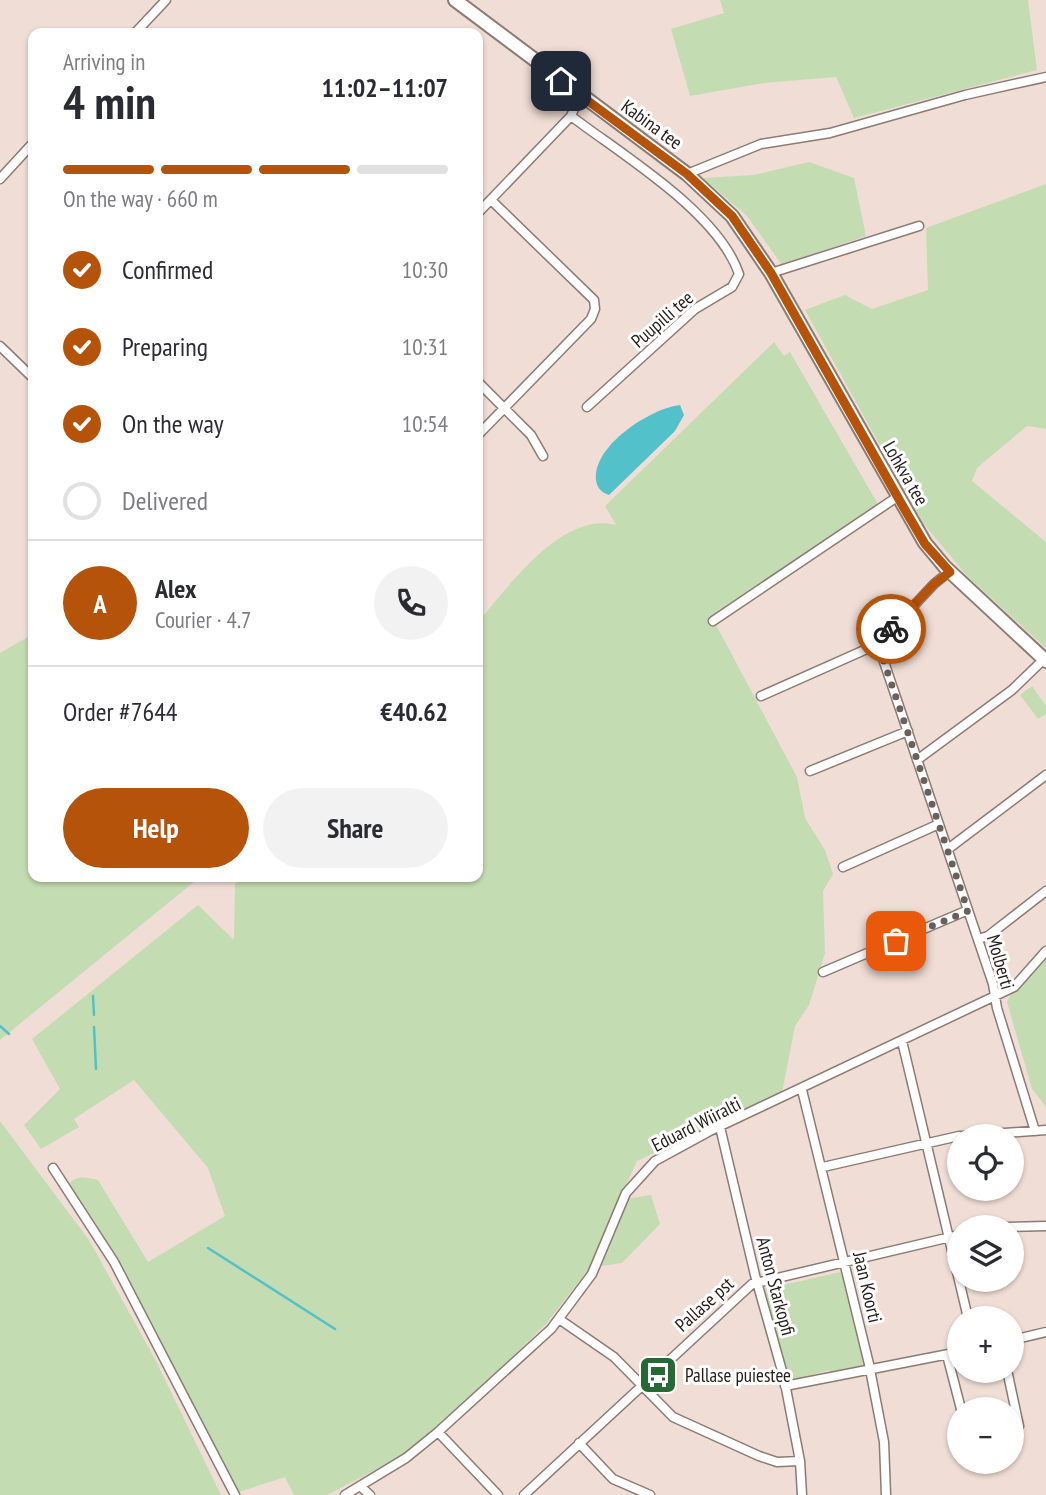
<!DOCTYPE html>
<meta charset="utf-8">
<style>
body{margin:0;font-family:"PT Sans Narrow",sans-serif;background:#f2f2f3;color:#2b2b33;height:100vh;display:flex;flex-direction:column;font-size:26px;white-space:nowrap}
*{box-sizing:border-box;margin:0}
p{font-size:23px;color:#7c7c81}
.icon{flex:none;width:38px;height:38px;fill:none;stroke:currentColor;stroke-width:2;stroke-linecap:round;stroke-linejoin:round}
.map{position:relative;flex:1;overflow:hidden}
.sheet{position:absolute;left:28px;top:28px;width:455px;height:854px;display:flex;flex-direction:column;background:#fff;border-radius:14px;box-shadow:0 2px 5px #0004}
.sheet>*{flex:none}
.controls{position:absolute;left:947px;top:1124px;display:grid;gap:14px}
.controls a{display:grid;place-items:center;width:77px;height:77px;border-radius:50%;background:#fff;box-shadow:0 2px 5px #0004;font-size:35px}
.pin{position:absolute;display:grid;place-items:center;width:60px;height:60px;color:#fff;margin:-30px;border-radius:14px;box-shadow:0 4px 10px #0006}
.courier{position:absolute;display:grid;place-items:center;width:70px;height:70px;margin:-35px;border:5px solid #b45309;border-radius:50%;background:#fff;color:#222;box-shadow:0 2px 9px #0007}
.summary em{font-style:normal;font-weight:700}
.summary div{display:flex;flex-direction:column-reverse}
.summary{display:flex;align-items:center;justify-content:space-between;height:119px;padding:0 35px}
h1{font-size:46px;font-weight:700;line-height:52px}
.bar{display:grid;grid-template-columns:repeat(4,1fr);gap:10px 7px;align-content:center;height:84px;padding:0 35px}
.bar i{height:9px;border-radius:5px;background:#e1e1e2}
.bar .on{background:#b45309}
.bar p{grid-column:span 4}
.line{display:flex;align-items:center;gap:18px;padding:0 35px;border-top:2px solid #e1e1e2}
.line div{flex:1}
.round{display:grid;place-items:center;flex:none;width:74px;height:74px;border-radius:37px;background:#f2f2f3}
ol{padding:0 35px;list-style:none}
li{display:flex;align-items:center;gap:21px;height:77px}
li p{margin-inline-start:auto}
li .icon{padding:7px;border-radius:50%;background:#b45309;color:#fff;stroke-width:4}
li:last-child{color:#7c7c81}
li i{width:38px;height:38px;border:4px solid #e1e1e2;border-radius:50%}
.button{display:flex;gap:14px;margin-top:auto;padding:14px 35px}
.button a{flex:1;height:80px;border-radius:42px;background:#b45309;color:#fff;font-size:28px;font-weight:700;line-height:80px;text-align:center}
.button a+a{background:#f2f2f3;color:#2b2b33}
.map>svg:first-child{display:block}
</style>
<div class="map">
<svg width="1046" height="1495" viewBox="0 0 1046 1495">
<rect width="100%" height="100%" fill="#f0ded6"/>
<path fill="#c4dcb1" d="M720 0H1028L1037 70 854 118 836 77 764 83 690 96 671 29 724 13Z
M809 162 854 178 866 236 782 265 747 216 703 178 754 175Z
M1046 184V429L1027 426 977 468 972 481 1046 542V648L968 577 923 523 805 310 845 295 872 309 928 290 926 228Z
M774 342 784 356 790 352 879 506 707 620 715 623 797 777 805 818 825 850 833 874 823 891 825 953 809 1005 795 1026 782 1093 637 1161 619 1200 651 1195 660 1224 622 1263 594 1267 595 1261 546 1324 468 1400 404 1455 327 1495H294L285 1477 236 1493 123 1275 66 1188C74 1174 85 1177 98 1180L148 1262 225 1216 208 1168 134 1080 74 1119 79 1127 41 1149 24 1125 60 1089 32 1039 198 905 234 940 235 884 244 877H478V622C510 585 562 511 616 525L605 506Z
M33 634V877H200L0 1040V653Z
M1032 686 1046 706V714L1038 719 1020 695Z
M1046 951V1107L1032 1089 1007 1002 1014 987Z
M0 1121 89 1240 155 1359 221 1495H0Z
M845 1271 866 1367 833 1373 829 1370 787 1382 765 1289Z"/>
<path fill="#53c1ca" d="M680 405 684 415 675 431 609 495C602 493 597 488 596 480 592 446 651 408 680 405Z"/>
<g fill="none" stroke-linecap="round" stroke-linejoin="round">
<path stroke="#53c1ca" stroke-width="2.5" d="M93 996 94 1015
M0 1026 9 1034
M94 1027 96 1069
M208 1248 335 1329"/>
<defs>
<path id="street" d="M135 33 166 0
M571 116C622 155 718 212 739 274L732 287 695 309 587 407
M687 174 761 144 830 133 965 95 1046 77
M0 179 33 143
M478 213 571 116 580 95
M771 273 919 226
M0 346 33 378
M478 382 531 435 543 456
M478 435 591 319 595 309 594 300 491 200
M713 621 897 497
M878 644 993 984 997 1008 1035 1131
M761 696 878 644 934 584 950 571
M917 760 1012 690 1044 659
M810 771 908 731
M948 849 1046 775
M843 867 939 824
M978 939 988 936 1046 891
M823 972 968 910
M902 1041 968 1318
M802 1090 869 1364 884 1442 886 1495
M720 1127 755 1275 784 1378 800 1461 802 1495
M962 1136 1046 1130
M823 1167 959 1136
M53 1168 114 1262 235 1495
M1004 1227 1046 1226
M559 1319 614 1357 673 1417 759 1456 777 1462 800 1461
M1012 1340 1046 1332
M947 1355 961 1409
M1007 1370 1019 1426 1012 1441
M785 1386 959 1352
M438 1432 498 1495
M579 1443 613 1479 650 1495
M360 1486 370 1495
M345 1495 406 1458 438 1432 551 1329 592 1274 626 1193 655 1161 710 1131 1014 987 1046 951
M524 1495 752 1284 959 1235"/>
<path id="secondary" d="M455 0 687 174 732 216 771 273 925 543 945 567 1046 661"/>
</defs>
<use href="#street" stroke="#8b7b74" stroke-width="11"/>
<use href="#secondary" stroke="#8b7b74" stroke-width="16"/>
<use href="#street" stroke="#fff" stroke-width="8"/>
<use href="#secondary" stroke="#fff" stroke-width="12"/>
</g>
<g fill="none" stroke-linecap="round" stroke-linejoin="round">
<path stroke="#6b615c" stroke-width="7" stroke-dasharray="0 12.6" d="M891 629 878 644 968 911 896 941"/>
<path stroke="#b45309" stroke-width="9" d="M561 81 687 174 732 216 771 273 905 510 925 544 950 572 934 584 891 629"/>
</g>
<defs>
<symbol id="bus-square" viewBox="-11 -11 22 22"><rect x="-9" y="-9" width="18" height="18" rx="4" fill="#266934" stroke="#fff"/><path d="M-5-6H5V4H4V6H2V4H-2V6H-4V4H-5ZM-3.5-4V0h7V-4ZM-3.5 1.2v1.5H-2V1.2ZM2 1.2v1.5H3.5V1.2Z" fill="#fff"/></symbol>
</defs>
<g fill-rule="evenodd">
<use href="#bus-square" x="636" y="1353" width="44" height="44"/>
</g>
<g text-anchor="middle" dominant-baseline="central" stroke-width="6" stroke-linejoin="round" paint-order="stroke">
<g font-size="19" fill="#231d1a" stroke="#fff">
<text transform="translate(652 124) rotate(36)">Kabina tee</text>
<text transform="translate(662 319) rotate(-41)">Puupilli tee</text>
<text transform="translate(906 473) rotate(60)">Lohkva tee</text>
<text transform="translate(1001 962) rotate(74)">Molberti</text>
<text transform="translate(696 1124) rotate(-27)">Eduard Wiiralti</text>
<text transform="translate(776 1286) rotate(75)">Anton Starkopfi</text>
<text transform="translate(868 1287) rotate(77)">Jaan Koorti</text>
<text transform="translate(704 1304) rotate(-42)">Pallase pst</text>
</g>
<g font-size="19" fill="#231d1a" stroke="#fff" text-anchor="start">
<text x="685" y="1375">Pallase puiestee</text>
</g>
</g>
</svg>
<div class="controls">
<a><svg class="icon" aria-label="locate" viewBox="0 0 24 24"><circle cx="12" cy="12" r="6"/><path d="M12 2v4M12 18v4M2 12h4M18 12h4"/></svg></a>
<a><svg class="icon" aria-label="layers" viewBox="0 0 24 24"><path d="M12 4l9 5-9 5-9-5zM3 14l9 5 9-5"/></svg></a>
<a>+</a>
<a>−</a>
</div>
<div class="pin" style="left:896px;top:941px;background:#ea580c"><svg class="icon" aria-label="bag" viewBox="0 0 24 24"><path d="M5 8h14l-1 12H6zM9 8a3 3 0 0 1 6 0"/></svg></div>
<div class="pin" style="left:561px;top:81px;background:#1f2937"><svg class="icon" aria-label="home" viewBox="0 0 24 24"><path d="M3 11l9-7 9 7M6 9v11h12V9"/></svg></div>
<div class="courier" style="left:891px;top:629px"><svg class="icon" aria-label="bike" viewBox="0 0 24 24"><circle cx="6" cy="16" r="4"/><circle cx="18" cy="16" r="4"/><path d="M6 16l4-8h5l3 8M10 8l3 8H6M13 5h3"/></svg></div>
<section class="sheet">
<div class="summary"><div><h1>4 min</h1><p>Arriving in</p></div><em>11:02–11:07</em></div>
<div class="bar"><i class="on"></i><i class="on"></i><i class="on"></i><i></i><p>On the way · 660 m</p></div>
<ol>
<li><svg class="icon" aria-label="check" viewBox="0 0 24 24"><path d="M5 12l5 5 9-10"/></svg>Confirmed<p>10:30</p></li>
<li><svg class="icon" aria-label="check" viewBox="0 0 24 24"><path d="M5 12l5 5 9-10"/></svg>Preparing<p>10:31</p></li>
<li><svg class="icon" aria-label="check" viewBox="0 0 24 24"><path d="M5 12l5 5 9-10"/></svg>On the way<p>10:54</p></li>
<li><i></i>Delivered</li>
</ol>
<div class="line" style="height:126px"><b class="round" style="background:#b45309;color:#fff">A</b><div><b>Alex</b><p>Courier · 4.7</p></div><a class="round"><svg class="icon" aria-label="phone" viewBox="0 0 24 24"><path d="M5 4h4l2 5-3 2q2 4 5 5l2-3 5 2v4C11 20 4 13 5 4z"/></svg></a></div>
<div class="line" style="height:91px"><div>Order #7644</div><b>€40.62</b></div>
<div class="button"><a>Help</a><a>Share</a></div>
</section>
</div>
